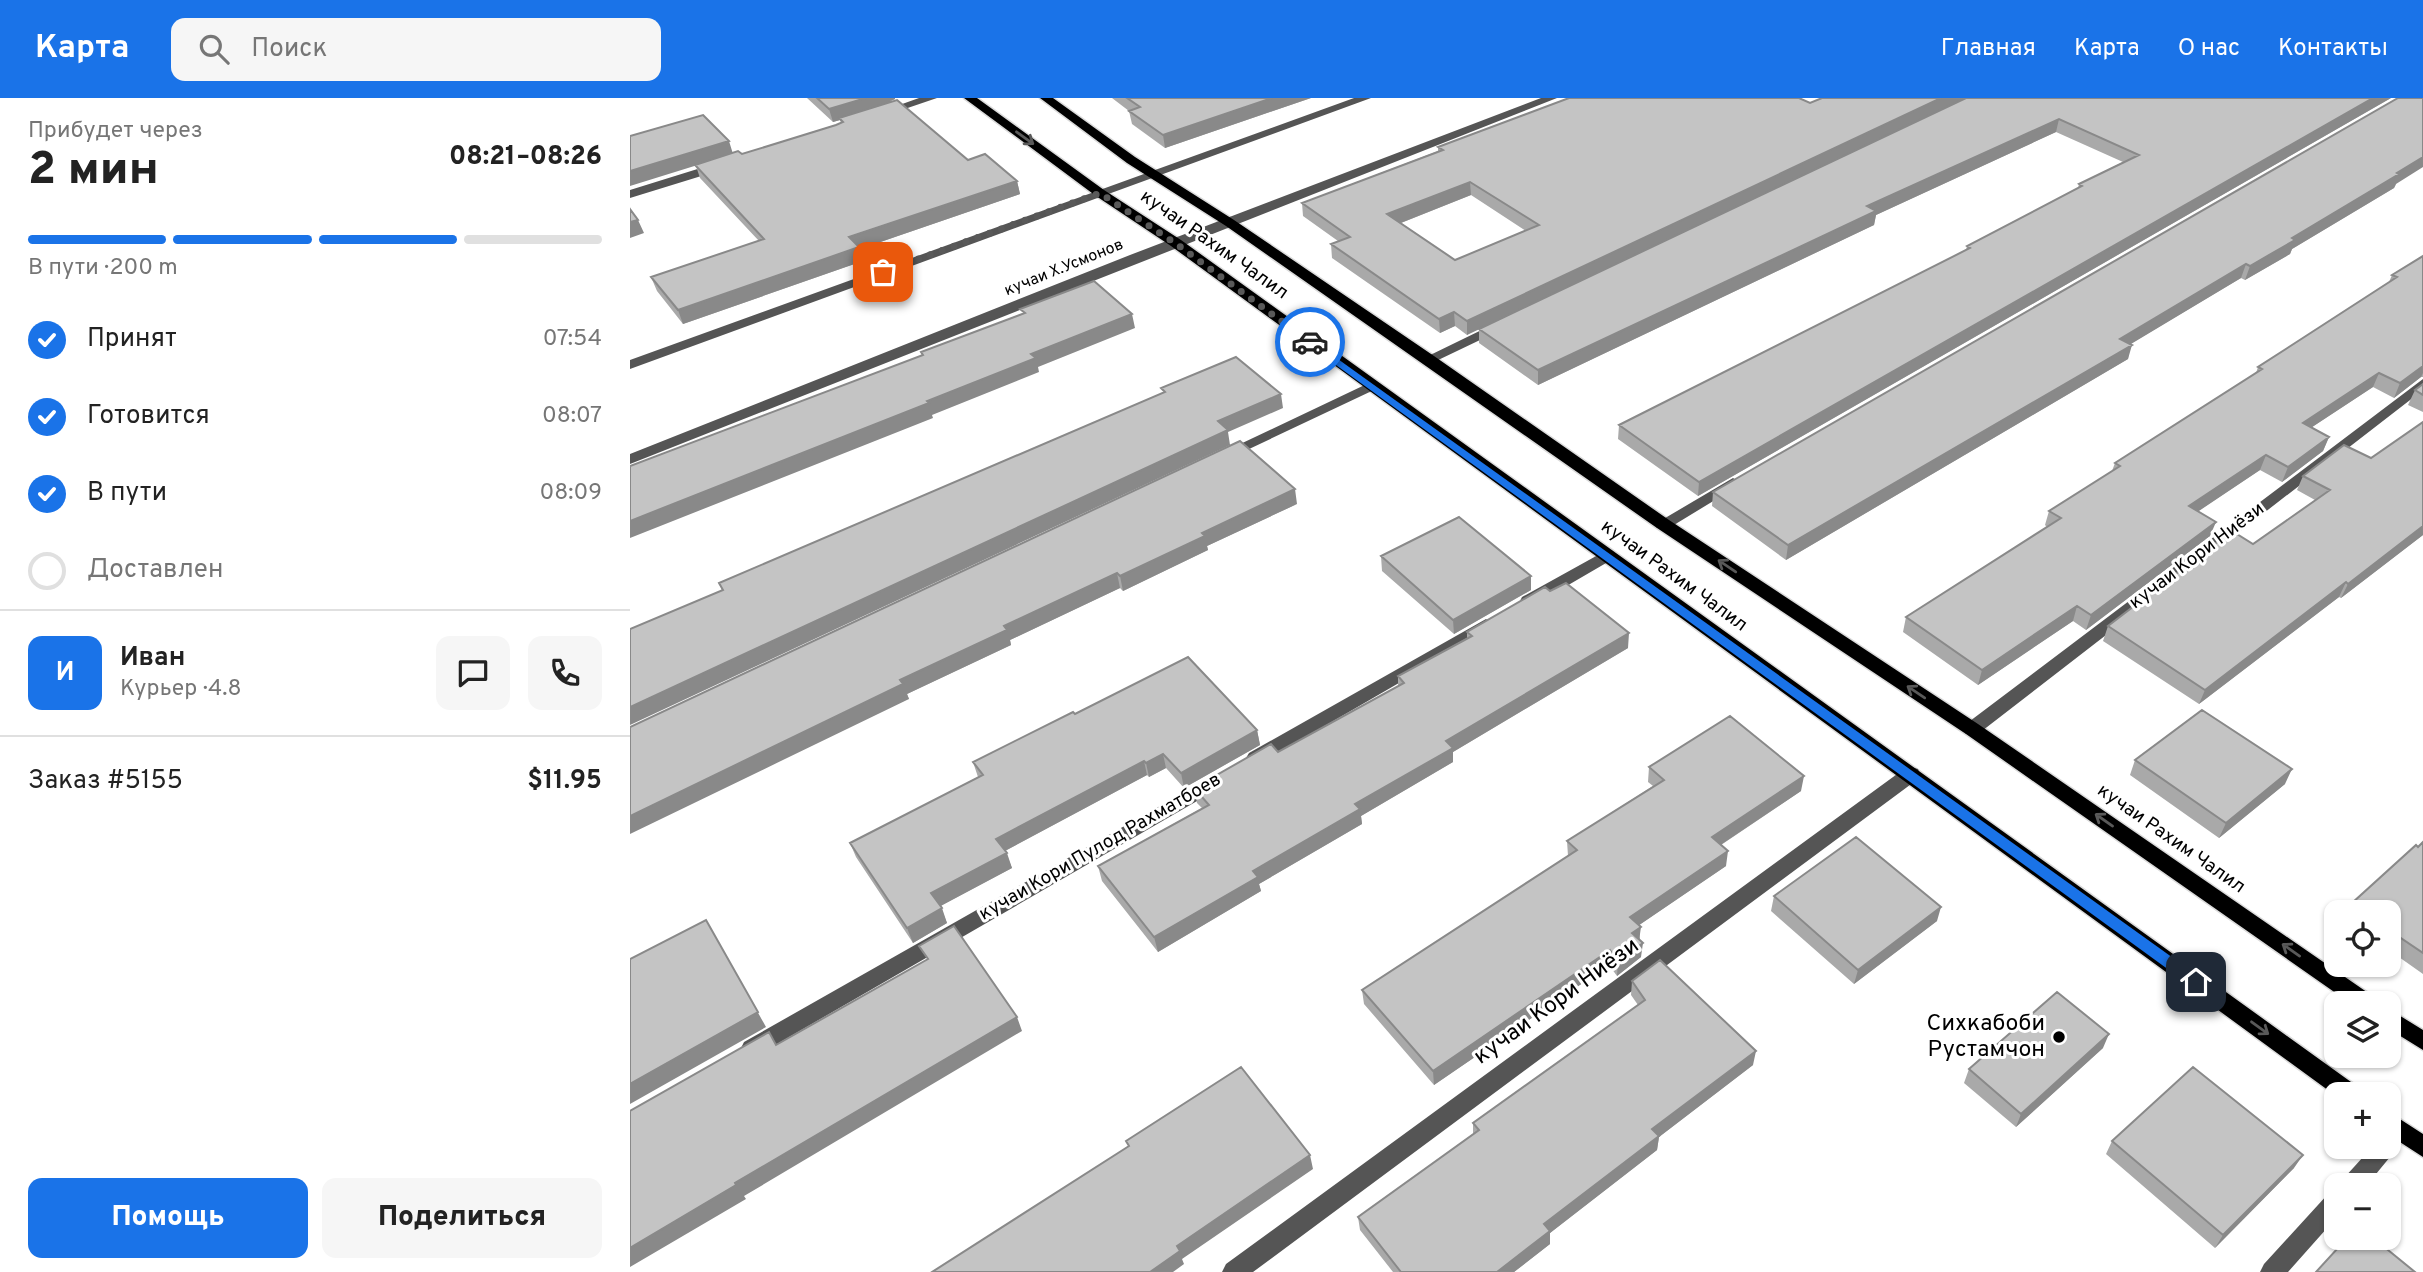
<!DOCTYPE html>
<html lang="ru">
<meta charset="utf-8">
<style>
body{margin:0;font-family:Overpass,sans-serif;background:#f6f6f6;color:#222;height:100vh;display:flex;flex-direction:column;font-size:26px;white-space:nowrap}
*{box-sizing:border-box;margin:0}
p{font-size:23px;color:#767676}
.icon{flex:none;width:38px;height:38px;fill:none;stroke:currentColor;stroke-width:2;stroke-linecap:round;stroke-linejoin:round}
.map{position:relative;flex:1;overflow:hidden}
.panel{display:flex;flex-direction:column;background:#fff;width:630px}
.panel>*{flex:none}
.tools{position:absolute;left:1694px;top:802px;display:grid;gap:14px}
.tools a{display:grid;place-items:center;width:77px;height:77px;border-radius:14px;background:#fff;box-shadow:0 2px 5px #0004;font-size:35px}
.pin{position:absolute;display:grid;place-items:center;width:60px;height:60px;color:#fff;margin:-30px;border-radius:14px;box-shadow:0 4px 10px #0006}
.courier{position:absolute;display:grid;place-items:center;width:70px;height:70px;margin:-35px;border:5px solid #1a73e8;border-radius:50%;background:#fff;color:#222;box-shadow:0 2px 9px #0007}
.headline em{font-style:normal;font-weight:800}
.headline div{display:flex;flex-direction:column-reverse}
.headline{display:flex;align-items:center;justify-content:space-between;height:119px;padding:0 28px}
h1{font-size:46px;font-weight:800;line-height:52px}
.bar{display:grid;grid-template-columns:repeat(4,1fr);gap:10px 7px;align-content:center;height:84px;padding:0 28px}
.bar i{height:9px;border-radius:5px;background:#e0e0e0}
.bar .active{background:#1a73e8}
.bar p{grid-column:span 4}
.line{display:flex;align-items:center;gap:18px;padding:0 28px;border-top:2px solid #e0e0e0}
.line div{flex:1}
.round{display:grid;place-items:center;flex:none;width:74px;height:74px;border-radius:14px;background:#f6f6f6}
ol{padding:0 28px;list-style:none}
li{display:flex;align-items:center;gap:21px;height:77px}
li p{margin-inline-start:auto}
li .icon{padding:7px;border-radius:50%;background:#1a73e8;color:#fff;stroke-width:4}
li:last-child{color:#767676}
li i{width:38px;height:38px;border:4px solid #e0e0e0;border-radius:50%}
.action{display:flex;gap:14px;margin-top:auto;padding:14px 28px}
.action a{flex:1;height:80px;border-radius:14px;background:#1a73e8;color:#fff;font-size:28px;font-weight:800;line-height:80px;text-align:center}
.action a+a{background:#f6f6f6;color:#222}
header{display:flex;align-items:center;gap:42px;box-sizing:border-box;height:98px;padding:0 35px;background:#1a73e8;color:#fff}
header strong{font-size:33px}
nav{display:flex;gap:38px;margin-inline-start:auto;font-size:24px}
.search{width:490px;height:63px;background:#f6f6f6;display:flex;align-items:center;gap:18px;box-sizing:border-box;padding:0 24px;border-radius:14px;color:#767676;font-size:26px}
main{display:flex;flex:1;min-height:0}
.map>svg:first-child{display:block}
</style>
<header>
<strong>Карта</strong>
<div class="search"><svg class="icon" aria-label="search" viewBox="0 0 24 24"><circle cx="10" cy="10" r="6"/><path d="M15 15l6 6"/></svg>Поиск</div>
<nav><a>Главная</a><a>Карта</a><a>О нас</a><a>Контакты</a></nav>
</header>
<main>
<section class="panel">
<div class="headline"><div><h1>2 мин</h1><p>Прибудет через</p></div><em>08:21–08:26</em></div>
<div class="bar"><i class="active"></i><i class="active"></i><i class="active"></i><i></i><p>В пути · 200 m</p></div>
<ol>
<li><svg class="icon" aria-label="check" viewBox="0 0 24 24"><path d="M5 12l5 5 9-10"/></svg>Принят<p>07:54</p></li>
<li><svg class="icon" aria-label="check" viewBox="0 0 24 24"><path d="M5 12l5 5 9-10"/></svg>Готовится<p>08:07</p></li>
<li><svg class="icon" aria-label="check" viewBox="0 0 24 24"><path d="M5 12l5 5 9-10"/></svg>В пути<p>08:09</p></li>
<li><i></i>Доставлен</li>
</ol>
<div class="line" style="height:126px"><b class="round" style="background:#1a73e8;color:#fff">И</b><div><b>Иван</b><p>Курьер · 4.8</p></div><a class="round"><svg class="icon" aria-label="chat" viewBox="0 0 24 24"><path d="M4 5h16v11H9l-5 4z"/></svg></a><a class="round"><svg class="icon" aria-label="phone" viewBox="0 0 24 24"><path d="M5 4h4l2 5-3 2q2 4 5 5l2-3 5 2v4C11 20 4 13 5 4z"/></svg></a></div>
<div class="line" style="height:91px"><div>Заказ #5155</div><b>$11.95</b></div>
<div class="action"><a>Помощь</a><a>Поделиться</a></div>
</section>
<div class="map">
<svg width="1793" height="1174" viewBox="0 0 1793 1174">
<rect width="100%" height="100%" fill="#fff"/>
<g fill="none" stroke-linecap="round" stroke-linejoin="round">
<defs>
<path id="major" d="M334 0H347L474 92 551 142 1728 989 1731 996H1706V998L541 148 466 98Z
M410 0H423L505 59 604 122 804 258 1039 422 1348 626 1744 899 1747 905H1720L1336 636 1027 430 596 128 497 65Z
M1759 911 1793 932V952L1759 931Z
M1759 1014 1793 1036V1059L1759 1037Z"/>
</defs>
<use href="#major" stroke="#dbdbdb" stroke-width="3"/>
<path fill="#555" fill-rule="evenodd" d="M289 0H307L257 17 247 15Z
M724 0H741L0 271V262Z
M911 0H927L0 366V356L500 157Z
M90 64 96 68 94 71 0 100V92Z
M868 224 875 228 873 231 804 264 799 265 792 261Z
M1793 281V292L1348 636H1336L1333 631 1336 626Z
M741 284 746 285 748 288 746 291 600 360H590L587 357Z
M1103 380 1111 385 1108 388 1039 430H1027L1025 426Z
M977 452 983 453 985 457 983 461 904 507H892L890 503 892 499Z
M856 521 864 527 862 531 631 665H619L616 660 619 655Z
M1281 669 1288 671 1290 676 1288 681 623 1174H592L596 1166 1274 671Z
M586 676 593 678 595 683 593 688 130 956 122 959 114 956 111 950 114 944Z
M1759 1038 1766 1041 1769 1048 1737 1087H1711L1714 1080 1743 1048H1759Z
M1706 1093V1120L1658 1174H1630L1634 1166 1698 1096Z"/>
<use href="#major" fill="#000" fill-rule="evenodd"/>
</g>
<path fill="#a9a9a9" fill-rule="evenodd" d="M177 0H265V1L260 4 338 62 387 83 390 96 230 151 233 163 53 226 27 193 21 179 129 143 70 80 66 68 103 54 112 56 211 25 210 22 203 24Z
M482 0H681L535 50 502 26 499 13Z
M1169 0 837 237 825 228 810 235 702 160 701 146 708 143 673 118 672 105 808 53V49ZM841 97 896 133 825 162 771 125Z
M1336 0H1761L1068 398 988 341 989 327 1336 152 1337 148 1448 90 1449 86 1493 64 1426 34 1246 117 1244 127 908 287 849 245V231Z
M1766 86 1764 90 1662 151 1660 156 1615 182 1611 180 1500 246 1498 261 1156 462 1082 408 1083 394Z
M1793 158V279H1791L1764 300 1743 289 1682 329 1699 339 1693 353 1652 384 1630 372 1568 413 1580 438 1456 532 1443 523 1348 587 1273 534 1276 519 1417 429 1415 427 1419 413 1482 373 1485 365 1626 275 1628 269 1759 184 1762 177Z
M1793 286V314L1778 307 1785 292Z
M1793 324V437L1711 500 1709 499 1569 606 1473 543 1478 528 1623 446 1685 402 1667 392 1673 378 1741 360Z
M667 406 577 448 578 452 493 493 490 490 380 542 381 547 277 596 279 601 0 629Z
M751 458 901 478V492L824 536 752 473Z
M837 534 998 550 823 654V664L731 718 732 726 629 786 631 793 528 854 472 783 468 768 572 710 567 705 564 690 648 654 768 588V578L837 540Z
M445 616 627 632 630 647 554 690 536 670 519 679 517 677 375 753 382 770 310 808 317 825 283 845 226 759 220 745 348 679 343 664Z
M1505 662 1655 686 1589 740 1500 677Z
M1019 669 1171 693 1091 747 1096 768 1009 827 1011 859 987 878 979 867 804 987 734 906 732 892 938 758 937 743 1023 688 1018 684Z
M1793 744V876L1759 852V814H1717L1721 806Z
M1144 798 1307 823 1224 886 1141 813Z
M1002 883 1123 967 1029 1039 1027 1052 920 1135V1146L884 1174H763L730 1132 728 1119 843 1036V1025L1008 907 1001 897Z
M1473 950 1386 1029 1334 985 1339 971Z
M1482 1043 1664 1070 1585 1150 1476 1056Z"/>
<path fill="#898989" d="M236 0H265V1L260 3 261 6 209 20 210 22 203 24 199 11Z
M642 0H681L535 50 533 37Z
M1311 0H1336L837 237V223Z
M1743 0H1761L1068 398 1069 384Z
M1429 21 1426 34 1246 117 1244 127 908 287V272L1237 108Z
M99 43 103 56 0 88V73Z
M1793 59V69L1766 86 1764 90 1662 151 1660 156 1615 182 1620 168 1662 140Z
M387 83 390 96 230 151 233 163 53 226 48 212 219 139Z
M840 84 841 97 758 130 757 116Z
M8 122 14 135 0 140V124Z
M1616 166 1611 180 1486 255 1490 241Z
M824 214 825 228 810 235 809 221Z
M502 216 505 230 408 269 409 274 302 317 303 320 0 440V423L297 303 401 256Z
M1502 247 1498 261 1156 462 1158 447Z
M1793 268V275L1791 279 1764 300 1770 285Z
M1749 275 1743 289 1667 339 1673 325Z
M651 296 653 310 598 334 600 347 0 627V609L588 323Z
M1699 339 1693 353 1652 384 1658 369Z
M1636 357 1630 372 1554 423 1559 408Z
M665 391 667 406 577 448 578 452 493 493 490 478 572 435Z
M1586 424 1580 438 1456 532 1461 517Z
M1793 428V437L1711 500 1718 486Z
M487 475 490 490 380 542 381 547 277 596 279 601 0 736V718L270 582 374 528Z
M901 478V492L824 536 823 522Z
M1716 484 1709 499 1569 606 1575 592Z
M1447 508 1443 523 1348 587 1352 572Z
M999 535 998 550 823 654V664L731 718 732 726 629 786 631 793 528 854 524 839 725 706 816 643Z
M627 632 630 647 554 690 551 675Z
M533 656 536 670 519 679 516 665Z
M514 663 517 677 371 755 366 741Z
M1662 671 1655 686 1589 740 1596 725Z
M1174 678 1171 693 1080 754 1082 739Z
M1098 753 1096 768 999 834 1000 819Z
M377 755 382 770 307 810 301 795Z
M1311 809 1307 823 1224 886 1228 872Z
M312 810 317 825 283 845 277 830Z
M76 822 136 929 0 1006V986Z
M1011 829 1009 843 1002 835Z
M1013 845 1011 859 987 878 988 863Z
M980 852 979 867 804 987 803 973Z
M387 919 392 933 114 1098 116 1101 0 1169V1150L105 1085Z
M1479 936 1473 950 1386 1029 1391 1016Z
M1126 953 1123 967 1029 1039 1027 1052 920 1135V1146L884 1174H867L914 1126 1022 1031Z
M680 1057 683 1071 552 1161 554 1166 543 1174H520L547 1148Z
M1673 1057 1664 1070 1585 1150 1593 1137Z"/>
<path fill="#c4c4c4" stroke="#898989" stroke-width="2" fill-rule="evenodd" d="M187 0H236L199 11Z
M497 0H642L533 37 499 13 510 9Z
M939 0H1169L1180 5 1192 0H1311L837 223 824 214 809 221 701 146 720 139 672 105 813 52 808 49ZM840 84 909 127 825 162 757 116Z
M1336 0H1743L1069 384 989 327 1340 150 1337 148 1452 88 1449 86 1509 57 1429 21 1237 108 1246 113 908 272 849 231Z
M1768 0H1793V59L1767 75 1769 76 1662 140 1665 142 1620 168 1616 166 1490 241 1502 247 1158 447 1083 394Z
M267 2 338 62 355 56 387 83 219 139 229 149 48 212 21 179 134 141 65 67 108 53 112 56 206 27 213 24 209 20Z
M73 17 99 43 0 73V38Z
M0 111 8 122 0 124Z
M1793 158V268L1770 285 1749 275 1673 325 1699 339 1658 369 1636 357 1559 408 1586 424 1461 517 1447 508 1352 572 1276 519 1431 420 1419 413 1490 368 1485 365 1632 271 1628 269 1767 179 1762 177Z
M464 183 502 216 401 256 406 260 297 303 299 305 0 423V368L293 257 291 254 395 215 390 211Z
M606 259 651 296 588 323 598 332 0 609V531L93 492 89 485 535 294 531 290Z
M1793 286V297L1785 292Z
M1793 324V428L1718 486 1716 484 1575 592 1478 528 1602 433 1623 446 1700 392 1673 378 1714 347 1741 360Z
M610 343 665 391 572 435 575 438 490 478 487 475 374 528 377 532 270 582 273 586 0 718V629Z
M829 419 901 478 823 522 751 458Z
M936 485 999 535 816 643 823 650 725 706 730 711 623 773 628 779 524 839 468 768 579 707 564 690 641 646 648 654 774 585 768 578 842 538 837 534 915 489 920 493Z
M558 559 627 632 551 675 533 656 516 665 514 663 366 741 377 755 301 795 312 810 277 830 220 745 353 677 343 664 443 614 445 616Z
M1572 612 1662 671 1596 725 1505 662Z
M1100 618 1174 678 1082 739 1098 753 1000 819 1011 829 1002 835 1013 845 988 863 980 852 803 973 732 892 947 752 937 743 1034 682 1019 669Z
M1226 739 1311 809 1228 872 1144 798Z
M1793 744V855L1759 832V814H1733L1721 806 1786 747 1788 749Z
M76 822 128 914 0 986V861Z
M324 828 387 919 105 1085 106 1087 0 1150V1013L139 934 146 947 298 861 289 848Z
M1030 862 1126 953 1022 1031 1029 1038 914 1126 920 1133 867 1174H771L728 1119 849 1032 843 1025 1015 902 1002 883Z
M1427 894 1479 936 1391 1016 1339 971Z
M611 969 680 1057 547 1148 550 1153 520 1174H302L499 1048 496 1043Z
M1563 969 1673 1057 1593 1137 1482 1043Z
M1718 1139H1742L1785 1174H1686Z"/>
<defs><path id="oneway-shaft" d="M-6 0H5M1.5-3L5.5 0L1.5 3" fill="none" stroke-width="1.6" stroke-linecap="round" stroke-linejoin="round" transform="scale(1.75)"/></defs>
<g stroke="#595959">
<use href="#oneway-shaft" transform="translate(395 40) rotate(36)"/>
<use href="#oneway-shaft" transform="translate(1097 468) rotate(-146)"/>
<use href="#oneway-shaft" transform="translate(1286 594) rotate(-146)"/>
<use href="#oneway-shaft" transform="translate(1474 722) rotate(-145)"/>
<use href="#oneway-shaft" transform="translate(1661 852) rotate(-145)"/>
<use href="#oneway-shaft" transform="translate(1630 930) rotate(36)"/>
</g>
<path fill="#1a73e8" d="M680 241 1571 880V888H1561L677 246V242Z"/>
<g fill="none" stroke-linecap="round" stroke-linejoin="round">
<path stroke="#595959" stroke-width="7" stroke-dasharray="0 12.6" d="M253 174 470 95 545 145 680 244"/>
</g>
<circle fill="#000" stroke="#fff" stroke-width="2.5" cx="1429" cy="939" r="7"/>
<g text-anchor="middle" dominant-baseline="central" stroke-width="6" stroke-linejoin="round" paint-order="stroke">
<g font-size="16" fill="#000" stroke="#fff">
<text transform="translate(434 170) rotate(-22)">кучаи Х.Усмонов</text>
</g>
<g font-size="19" fill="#000" stroke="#fff">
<text transform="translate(584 147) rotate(35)">кучаи Рахим Чалил</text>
<text transform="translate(1567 458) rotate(-37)">кучаи Кори Ниёзи</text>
<text transform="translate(1044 478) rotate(36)">кучаи Рахим Чалил</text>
<text transform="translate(1541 741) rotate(35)">кучаи Рахим Чалил</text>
<text transform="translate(470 749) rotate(-30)">кучаи Кори Пулод Рахматбоев</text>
</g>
<g font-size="23" fill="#000" stroke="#fff">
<text transform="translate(927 904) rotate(-36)">кучаи Кори Ниёзи</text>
</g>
<g font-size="23" fill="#000" stroke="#fff" text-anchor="end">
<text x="1415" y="926">Сихкабоби<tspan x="1415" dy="26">Рустамчон</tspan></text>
</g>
</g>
</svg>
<div class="tools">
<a><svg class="icon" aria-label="locate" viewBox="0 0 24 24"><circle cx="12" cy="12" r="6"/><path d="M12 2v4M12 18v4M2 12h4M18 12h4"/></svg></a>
<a><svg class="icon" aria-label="layers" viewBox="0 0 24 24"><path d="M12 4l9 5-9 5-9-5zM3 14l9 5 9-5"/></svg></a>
<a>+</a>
<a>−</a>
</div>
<div class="pin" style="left:253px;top:174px;background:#ea580c"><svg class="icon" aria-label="bag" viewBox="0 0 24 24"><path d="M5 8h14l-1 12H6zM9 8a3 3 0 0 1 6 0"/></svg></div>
<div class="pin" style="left:1566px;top:884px;background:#1f2937"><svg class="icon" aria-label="home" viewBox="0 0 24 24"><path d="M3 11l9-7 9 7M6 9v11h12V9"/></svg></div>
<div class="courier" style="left:680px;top:244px"><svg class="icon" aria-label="car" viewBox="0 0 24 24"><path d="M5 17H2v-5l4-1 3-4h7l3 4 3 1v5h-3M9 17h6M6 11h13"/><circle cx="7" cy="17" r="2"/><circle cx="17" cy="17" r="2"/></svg></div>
</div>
</main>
